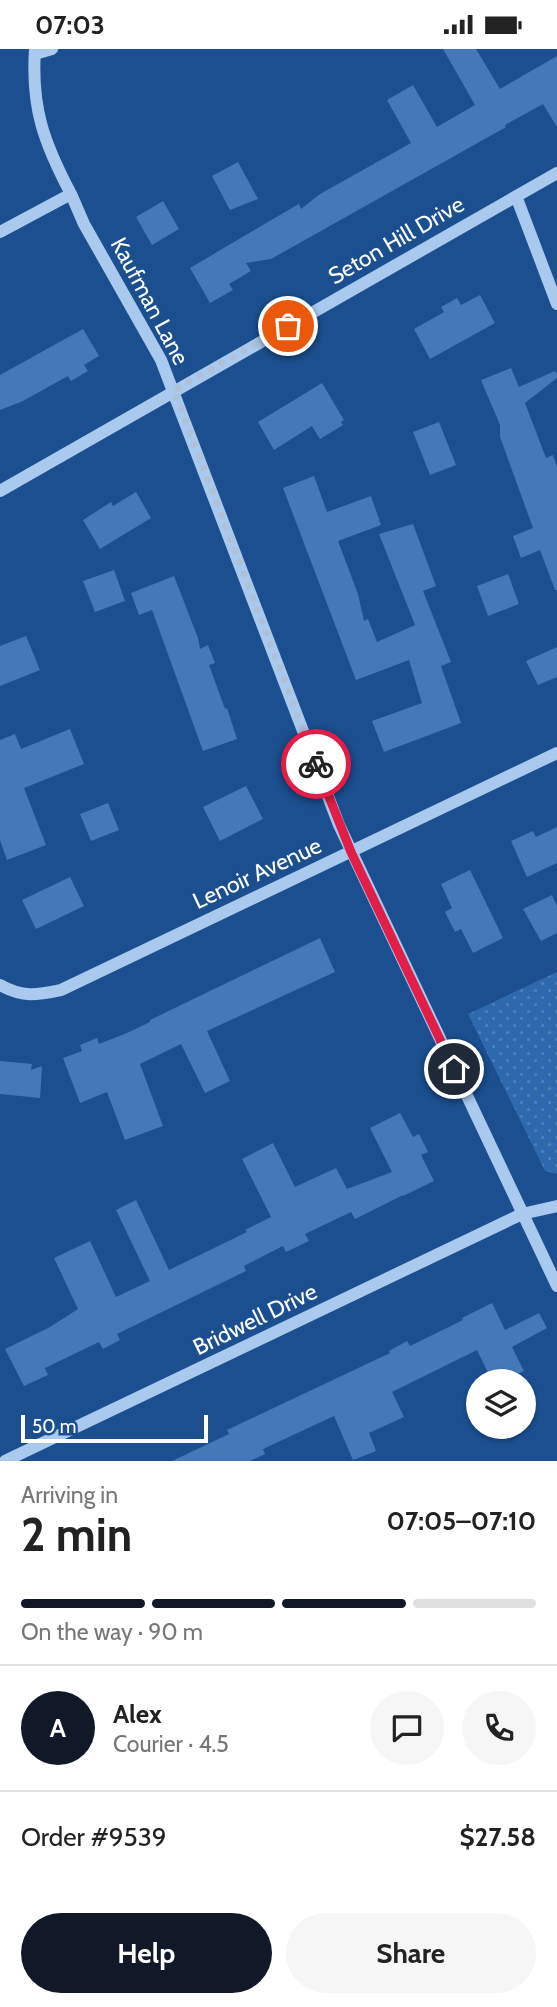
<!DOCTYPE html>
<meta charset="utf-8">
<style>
body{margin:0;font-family:Cabin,sans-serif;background:#f6f6f6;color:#222;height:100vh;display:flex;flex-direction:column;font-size:26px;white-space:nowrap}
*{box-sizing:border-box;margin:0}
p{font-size:23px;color:#767676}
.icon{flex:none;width:38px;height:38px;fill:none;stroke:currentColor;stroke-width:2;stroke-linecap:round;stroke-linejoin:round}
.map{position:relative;height:1412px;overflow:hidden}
.details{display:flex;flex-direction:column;background:#fff;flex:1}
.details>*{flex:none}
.buttons{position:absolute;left:466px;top:1320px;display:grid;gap:14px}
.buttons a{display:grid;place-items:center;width:70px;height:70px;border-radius:50%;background:#fff;box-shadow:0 2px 5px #0004;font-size:35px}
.scale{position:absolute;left:21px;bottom:18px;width:187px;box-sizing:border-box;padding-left:7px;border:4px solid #fff;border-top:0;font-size:19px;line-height:24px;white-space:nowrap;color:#fff;-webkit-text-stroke:5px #1b4f8f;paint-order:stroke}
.pin{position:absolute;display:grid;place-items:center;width:60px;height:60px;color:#fff;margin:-30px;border:4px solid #fff;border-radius:50%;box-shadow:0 2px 7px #0007}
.courier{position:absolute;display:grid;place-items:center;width:70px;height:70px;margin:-35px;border:5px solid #e11d48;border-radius:50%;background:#fff;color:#222;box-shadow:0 2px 9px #0007}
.headline em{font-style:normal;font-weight:700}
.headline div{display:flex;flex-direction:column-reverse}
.headline{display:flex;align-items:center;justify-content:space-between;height:119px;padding:0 21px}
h1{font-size:46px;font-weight:700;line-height:52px}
.bar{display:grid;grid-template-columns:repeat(4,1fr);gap:10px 7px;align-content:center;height:84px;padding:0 21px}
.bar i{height:9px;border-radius:5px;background:#e0e0e0}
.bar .on{background:#111827}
.bar p{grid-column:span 4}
.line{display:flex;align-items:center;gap:18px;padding:0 21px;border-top:2px solid #e0e0e0}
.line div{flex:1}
.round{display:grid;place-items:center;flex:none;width:74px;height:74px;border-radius:37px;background:#f6f6f6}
.button{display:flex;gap:14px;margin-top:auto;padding:14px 21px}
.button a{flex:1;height:80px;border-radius:42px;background:#111827;color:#fff;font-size:28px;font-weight:700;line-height:80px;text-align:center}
.button a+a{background:#f6f6f6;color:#222}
.status{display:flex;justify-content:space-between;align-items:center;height:49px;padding:0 35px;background:#fff;direction:ltr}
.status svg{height:19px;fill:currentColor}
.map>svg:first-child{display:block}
</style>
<div class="status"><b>07:03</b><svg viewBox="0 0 49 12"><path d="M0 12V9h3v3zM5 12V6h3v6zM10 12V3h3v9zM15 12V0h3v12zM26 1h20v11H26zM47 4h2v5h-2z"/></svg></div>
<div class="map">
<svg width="557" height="1412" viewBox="0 0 557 1412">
<defs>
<pattern id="grass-dots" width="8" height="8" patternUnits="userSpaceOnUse" patternTransform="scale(1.75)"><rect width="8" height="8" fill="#2e69ad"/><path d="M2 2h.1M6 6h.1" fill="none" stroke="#4d80b9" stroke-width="1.8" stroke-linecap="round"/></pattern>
</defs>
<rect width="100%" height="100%" fill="#1b4f8f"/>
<path fill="url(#grass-dots)" d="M557 923V1125L545 1122 468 965Z"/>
<path fill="#4478b7" d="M443 0H476L500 40 557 7V78L543 55 505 76 506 78 499 82 271 210 246 214 251 222 229 235 233 241 210 254 190 219 290 160 299 155 301 160 320 145 411 94 387 51 413 36 437 78 475 56Z
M238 113 258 150 230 161 212 127Z
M163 152 179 180 152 196 136 168Z
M480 246 495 274 430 310 414 280 444 263 441 258 457 249 461 256Z
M83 280 99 307 84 316 88 322 71 332 68 327 23 352 0 361V326Z
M511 319 519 338 555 322 557 325V329L525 354 546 409 553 406 557 418V541H555L540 501 521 509 513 487 533 479 500 388V376L481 331Z
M322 334 344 371 341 373 343 376 320 390 312 377 274 401 258 373Z
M439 373 456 416 430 426 413 383Z
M314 427 327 463 371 447 381 476 338 492 358 545 364 572 368 570 377 593 415 576 379 485 413 475 436 537 423 542 451 613 441 617 461 674 384 703 372 672 422 654 409 611 356 631 283 439Z
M136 443 151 469 100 500 83 471 111 453 113 457Z
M114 521 125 552 95 563 83 532Z
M508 525 519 555 488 567 477 537Z
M174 527 198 589 200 600 208 596 215 614 209 616 225 660 227 659 237 690 203 702 152 561 139 566 131 544Z
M26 587 40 621 0 637V597Z
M557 598V628L538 636 526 612Z
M70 680 84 715 24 739 46 796 7 811 0 791V691L15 685 21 700Z
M246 737 263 770 220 792 203 758Z
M108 754 119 781 91 792 80 765Z
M557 778V814L527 828 511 792 533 782 536 788Z
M470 821 503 889 473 904 461 880 455 883 445 863 452 859 441 835Z
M70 828 84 857 36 880 22 851Z
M552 846 557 857V884L541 892 523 860Z
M320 889 335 923 207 982 230 1032 205 1044 181 995 140 1015 163 1077 125 1091 107 1043 80 1054 63 1009 82 1002 80 996 97 989 99 995 127 984 150 973V971Z
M0 1012 32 1015 31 1021 42 1017 40 1049 0 1045Z
M400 1064 413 1088 419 1085 428 1103 421 1106 434 1132 403 1147V1146L355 1170 351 1163 305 1185 309 1192 286 1203 283 1197 244 1217 246 1222 117 1285 120 1291 103 1300 99 1293 45 1319 48 1326 24 1337 5 1300 50 1278 78 1260 54 1209 90 1192 116 1248 150 1232 116 1161 136 1151 169 1221 247 1183 245 1181 271 1168 242 1110 273 1094 295 1138 336 1119 347 1140 392 1123 370 1079Z
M492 1254 505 1281 539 1264 547 1279 512 1298 524 1322 503 1332H492L477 1301 392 1343 404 1368 369 1384 376 1402 353 1411 334 1367 263 1400 265 1405 250 1412H172L229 1385 227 1381 390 1304 389 1302 407 1292 410 1297 463 1271 462 1269Z"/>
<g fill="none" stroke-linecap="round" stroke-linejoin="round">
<path stroke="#a9c9ee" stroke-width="12" d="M35 0C31 59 44 94 71 145
M35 5 52 0
M516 147 557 255
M0 183 71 145 84 175 161 311 339 776 557 1237
M0 442 557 124
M0 936C23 949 37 946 61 941L557 704
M5 1412 522 1165 557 1157"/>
</g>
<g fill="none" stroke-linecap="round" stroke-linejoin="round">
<path stroke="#afc1d8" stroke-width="7" stroke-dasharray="0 12.6" d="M288 277 174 341 316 715"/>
<path stroke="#e11d48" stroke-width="9" d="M316 715 351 803 454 1020"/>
</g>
<g text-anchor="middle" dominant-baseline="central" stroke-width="6" stroke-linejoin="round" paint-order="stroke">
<g font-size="23" fill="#fff" stroke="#1b4f8f">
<text transform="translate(396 191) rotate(-30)">Seton Hill Drive</text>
<text transform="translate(150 252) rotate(62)">Kaufman Lane</text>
<text transform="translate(257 824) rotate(-25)">Lenoir Avenue</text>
<text transform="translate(255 1270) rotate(-26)">Bridwell Drive</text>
</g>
</g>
</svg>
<div class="buttons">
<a><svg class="icon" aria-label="layers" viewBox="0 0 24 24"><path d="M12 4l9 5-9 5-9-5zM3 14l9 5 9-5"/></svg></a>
</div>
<div class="scale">50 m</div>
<div class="pin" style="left:288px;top:277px;background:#ea580c"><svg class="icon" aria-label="bag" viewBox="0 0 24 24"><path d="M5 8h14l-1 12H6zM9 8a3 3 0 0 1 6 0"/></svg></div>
<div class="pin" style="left:454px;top:1020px;background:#1f2937"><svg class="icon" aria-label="home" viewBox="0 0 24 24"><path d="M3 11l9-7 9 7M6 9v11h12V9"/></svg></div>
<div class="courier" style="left:316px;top:715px"><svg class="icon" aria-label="bike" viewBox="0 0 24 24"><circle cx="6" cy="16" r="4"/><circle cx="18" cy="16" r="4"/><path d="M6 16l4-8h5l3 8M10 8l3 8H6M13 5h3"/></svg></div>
</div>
<section class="details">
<div class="headline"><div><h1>2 min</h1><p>Arriving in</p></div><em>07:05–07:10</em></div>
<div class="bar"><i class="on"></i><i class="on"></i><i class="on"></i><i></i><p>On the way · 90 m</p></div>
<div class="line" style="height:126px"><b class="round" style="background:#111827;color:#fff">A</b><div><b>Alex</b><p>Courier · 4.5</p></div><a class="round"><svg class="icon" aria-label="chat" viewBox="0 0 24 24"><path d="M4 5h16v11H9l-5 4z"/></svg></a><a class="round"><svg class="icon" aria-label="phone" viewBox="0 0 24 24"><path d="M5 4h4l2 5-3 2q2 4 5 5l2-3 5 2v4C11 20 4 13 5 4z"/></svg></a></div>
<div class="line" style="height:91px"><div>Order #9539</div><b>$27.58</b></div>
<div class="button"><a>Help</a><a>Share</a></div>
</section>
